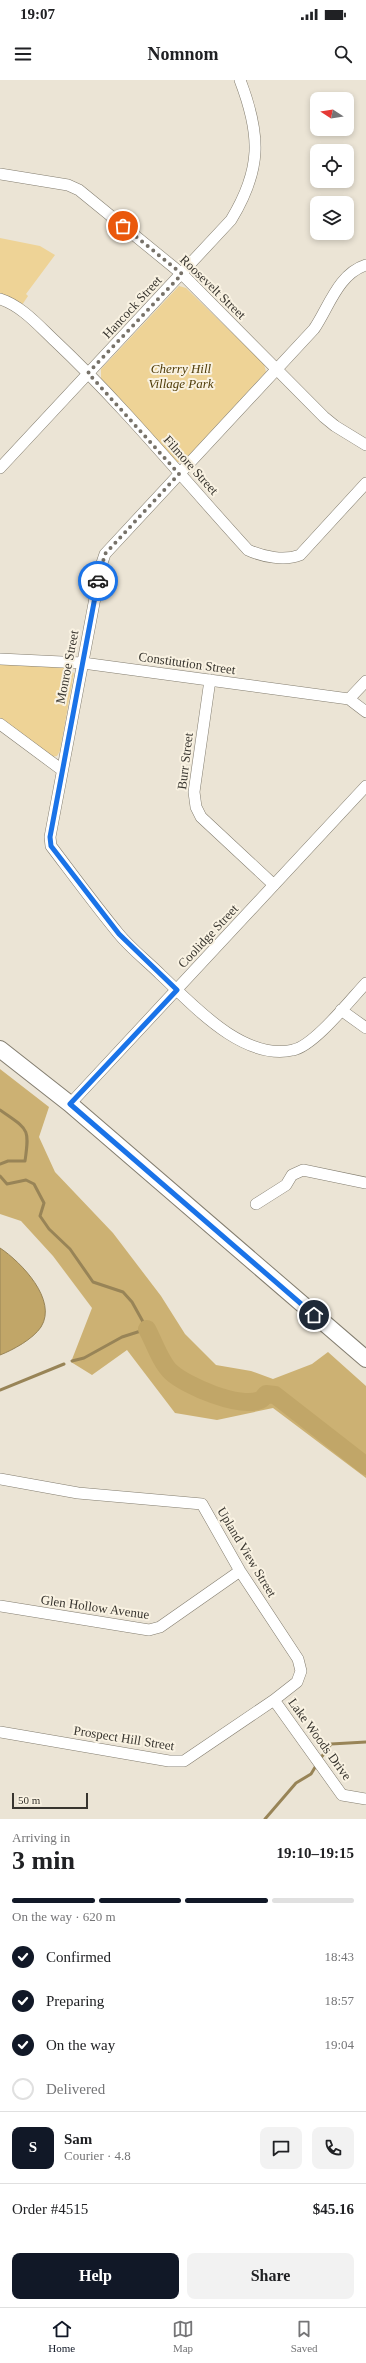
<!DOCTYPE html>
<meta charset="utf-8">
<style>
body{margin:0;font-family:Georgia,serif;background:#f2f2f2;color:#202124;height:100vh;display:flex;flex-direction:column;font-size:15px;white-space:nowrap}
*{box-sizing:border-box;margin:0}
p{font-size:13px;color:#757577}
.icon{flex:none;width:22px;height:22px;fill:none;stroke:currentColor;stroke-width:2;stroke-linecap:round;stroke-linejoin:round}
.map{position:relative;height:1739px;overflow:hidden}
.drawer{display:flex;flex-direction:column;background:#fff;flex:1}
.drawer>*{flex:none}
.needle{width:26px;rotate:282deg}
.buttons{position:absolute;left:310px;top:12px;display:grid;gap:8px}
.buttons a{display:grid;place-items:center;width:44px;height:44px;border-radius:8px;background:#fff;box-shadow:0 2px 6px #0003;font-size:20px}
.scale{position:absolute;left:12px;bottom:10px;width:76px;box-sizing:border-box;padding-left:4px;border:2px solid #38352f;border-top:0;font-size:11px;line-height:14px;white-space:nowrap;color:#38352f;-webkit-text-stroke:3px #f9f2e2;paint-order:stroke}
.pin{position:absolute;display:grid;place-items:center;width:34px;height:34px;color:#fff;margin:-17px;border:2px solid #fff;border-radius:50%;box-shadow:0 1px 4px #0007}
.courier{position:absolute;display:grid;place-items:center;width:40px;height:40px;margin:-20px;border:3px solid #1a73e8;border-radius:50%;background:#fff;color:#222;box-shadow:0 1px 5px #0007}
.summary em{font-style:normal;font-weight:800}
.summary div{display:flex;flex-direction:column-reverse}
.summary{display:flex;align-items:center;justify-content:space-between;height:68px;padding:0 12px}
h1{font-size:26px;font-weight:800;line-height:30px}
.bar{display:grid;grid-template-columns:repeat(4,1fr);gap:6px 4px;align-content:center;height:48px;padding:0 12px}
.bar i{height:5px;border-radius:3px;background:#e0e0e0}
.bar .current{background:#111827}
.bar p{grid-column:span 4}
.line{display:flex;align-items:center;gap:10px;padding:0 12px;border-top:1px solid #e0e0e0}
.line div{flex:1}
.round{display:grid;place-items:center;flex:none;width:42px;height:42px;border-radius:8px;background:#f2f2f2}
ol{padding:0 12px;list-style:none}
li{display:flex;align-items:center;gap:12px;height:44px}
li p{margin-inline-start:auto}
li .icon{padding:4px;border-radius:50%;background:#111827;color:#fff;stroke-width:4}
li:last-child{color:#757577}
li i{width:22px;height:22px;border:2px solid #e0e0e0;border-radius:50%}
.primary-button{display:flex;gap:8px;margin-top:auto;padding:8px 12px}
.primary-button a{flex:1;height:46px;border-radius:8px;background:#111827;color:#fff;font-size:16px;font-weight:800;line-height:46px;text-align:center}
.primary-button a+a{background:#f2f2f2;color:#202124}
.status{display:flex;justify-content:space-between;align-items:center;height:28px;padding:0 20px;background:#fff;direction:ltr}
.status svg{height:11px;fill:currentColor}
header{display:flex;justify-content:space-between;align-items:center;height:52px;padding:0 12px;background:#fff;font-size:18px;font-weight:800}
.dock{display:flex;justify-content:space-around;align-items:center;height:56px;border-top:1px solid #e0e0e0;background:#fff;font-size:11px;color:#757577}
.dock a{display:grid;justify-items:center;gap:2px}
.dock .current{color:#111827}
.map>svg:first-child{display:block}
</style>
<div class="status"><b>19:07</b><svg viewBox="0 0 49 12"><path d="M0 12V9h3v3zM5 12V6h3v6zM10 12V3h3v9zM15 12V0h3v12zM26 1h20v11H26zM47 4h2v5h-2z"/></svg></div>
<header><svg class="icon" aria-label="menu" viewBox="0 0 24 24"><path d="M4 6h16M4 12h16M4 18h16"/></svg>Nomnom<svg class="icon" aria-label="search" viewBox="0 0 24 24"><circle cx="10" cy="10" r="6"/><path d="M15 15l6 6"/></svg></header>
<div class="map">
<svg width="366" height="1739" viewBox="0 0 366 1739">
<rect width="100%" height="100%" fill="#ebe4d5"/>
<path fill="#eed396" d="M0 158 40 166 55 175 26 214 28 216 22 225 0 214Z
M179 206 186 208 264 284 266 292 183 382H176L101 300V289Z
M0 583 65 588 74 593 60 671 57 676 51 677 0 640Z"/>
<path fill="#ccb173" d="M0 989 49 1027 39 1057 55 1092 113 1153 161 1216 185 1254 216 1285 251 1291 273 1299 312 1284 328 1272 366 1306V1398L273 1328 217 1340 175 1333 127 1270 92 1295 71 1282 92 1228 53 1176 21 1141 0 1134Z"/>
<path fill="#c1a668" stroke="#988457" d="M0 1168C21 1182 58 1220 41 1247 33 1259 13 1270 0 1275Z"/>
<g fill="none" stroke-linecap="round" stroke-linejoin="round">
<path stroke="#988457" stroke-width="3" d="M0 1030C28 1050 30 1047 25 1081H8L0 1084
M0 1096 7 1104 26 1100 34 1104 44 1123 40 1136 49 1149 70 1169 93 1202 123 1212 132 1222 147 1249 122 1257 84 1278 72 1281
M0 1310 64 1284
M320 1679 331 1664 366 1662
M265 1739 296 1703 311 1694 317 1684"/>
<path stroke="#c1a668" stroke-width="18" d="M147 1249C154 1262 161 1283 171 1292 186 1306 240 1329 260 1320 263 1319 264 1316 266 1314L275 1315 366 1386"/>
<defs>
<path id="street" d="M0 94 68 105 79 110 182 194 324 337 335 346 366 365
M366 185C338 194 329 227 314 249L105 474 101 486 50 757 51 766C73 795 95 825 118 853 130 868 147 881 161 895 194 926 243 981 293 970 314 966 350 920 366 903
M0 219C22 226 39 246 55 261 124 326 184 400 248 470 263 477 285 481 300 475L366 403
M0 388 231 140C262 89 261 55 240 0
M0 579 83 583 349 619 366 632
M210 600 194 712 196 727 201 737 274 805
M349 619 366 601
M0 644 62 690
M341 930 366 948
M70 1024 366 706
M256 1124 286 1105 292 1095 303 1090 366 1103
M0 1399 78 1413 202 1424 240 1491 298 1579 301 1591 297 1602 274 1620 184 1681H169L0 1652
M0 1526 149 1550 160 1547 240 1491
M274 1620 342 1715 366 1719"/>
<path id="secondary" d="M0 969 70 1024 366 1279"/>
</defs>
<use href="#street" stroke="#837d6f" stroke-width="12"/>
<use href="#secondary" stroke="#837d6f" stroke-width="18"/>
<use href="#street" stroke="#fff" stroke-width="11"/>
<use href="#secondary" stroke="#fff" stroke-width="16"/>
</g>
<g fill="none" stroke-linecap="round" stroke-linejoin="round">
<path stroke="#777269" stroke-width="4" stroke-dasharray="0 7.2" d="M98 501 105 474 179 394 88 293 182 194 123 146"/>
<path stroke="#1a73e8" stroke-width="5" d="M98 501 50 757 51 766 119 854 177 910 70 1024 314 1235"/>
</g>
<g text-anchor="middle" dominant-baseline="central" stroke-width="4" stroke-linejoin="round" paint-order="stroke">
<g font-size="13" fill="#38352f" stroke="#f9f2e2">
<text transform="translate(213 207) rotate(44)">Roosevelt Street</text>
<text transform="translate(132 227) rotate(-47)">Hancock Street</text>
<text transform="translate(191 385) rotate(48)">Filmore Street</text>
<text transform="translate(187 583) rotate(8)">Constitution Street</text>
<text transform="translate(67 587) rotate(-79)">Monroe Street</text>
<text transform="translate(185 681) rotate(-83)">Burr Street</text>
<text transform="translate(208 856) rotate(-47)">Coolidge Street</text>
<text transform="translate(247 1472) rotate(59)">Upland View Street</text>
<text transform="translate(95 1527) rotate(8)">Glen Hollow Avenue</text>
<text transform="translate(124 1658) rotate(9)">Prospect Hill Street</text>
<text transform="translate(320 1659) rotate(54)">Lake Woods Drive</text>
</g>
<g font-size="13" font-style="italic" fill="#4f3c08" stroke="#f9f2e2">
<text x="181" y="288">Cherry Hill<tspan x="181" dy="15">Village Park</tspan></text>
</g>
</g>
</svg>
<div class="buttons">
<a><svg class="needle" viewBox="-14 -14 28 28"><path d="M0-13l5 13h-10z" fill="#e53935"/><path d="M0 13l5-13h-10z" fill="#757577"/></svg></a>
<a><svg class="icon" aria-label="locate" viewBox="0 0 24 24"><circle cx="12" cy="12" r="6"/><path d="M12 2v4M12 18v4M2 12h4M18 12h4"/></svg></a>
<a><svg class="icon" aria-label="layers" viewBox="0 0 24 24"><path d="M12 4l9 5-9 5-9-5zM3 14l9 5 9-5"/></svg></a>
</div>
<div class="scale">50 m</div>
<div class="pin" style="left:123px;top:146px;background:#ea580c"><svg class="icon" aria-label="bag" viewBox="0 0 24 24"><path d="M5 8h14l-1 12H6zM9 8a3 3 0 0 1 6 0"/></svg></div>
<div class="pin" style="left:314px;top:1235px;background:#1f2937"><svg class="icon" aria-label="home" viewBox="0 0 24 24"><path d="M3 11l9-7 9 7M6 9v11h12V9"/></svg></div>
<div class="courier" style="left:98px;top:501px"><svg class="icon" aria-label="car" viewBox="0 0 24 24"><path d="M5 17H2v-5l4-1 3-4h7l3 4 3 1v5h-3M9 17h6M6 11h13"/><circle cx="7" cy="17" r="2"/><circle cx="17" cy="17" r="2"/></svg></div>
</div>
<section class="drawer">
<div class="summary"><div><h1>3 min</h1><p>Arriving in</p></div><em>19:10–19:15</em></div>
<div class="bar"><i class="current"></i><i class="current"></i><i class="current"></i><i></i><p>On the way · 620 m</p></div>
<ol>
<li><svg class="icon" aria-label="check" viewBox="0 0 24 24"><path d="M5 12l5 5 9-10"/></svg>Confirmed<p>18:43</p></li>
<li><svg class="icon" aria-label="check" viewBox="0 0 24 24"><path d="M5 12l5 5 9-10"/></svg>Preparing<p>18:57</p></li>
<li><svg class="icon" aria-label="check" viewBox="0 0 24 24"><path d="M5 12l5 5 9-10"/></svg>On the way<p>19:04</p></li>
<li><i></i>Delivered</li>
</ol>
<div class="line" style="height:72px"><b class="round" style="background:#111827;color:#fff">S</b><div><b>Sam</b><p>Courier · 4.8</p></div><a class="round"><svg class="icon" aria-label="chat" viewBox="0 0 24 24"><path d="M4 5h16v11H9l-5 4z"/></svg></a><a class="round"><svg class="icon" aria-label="phone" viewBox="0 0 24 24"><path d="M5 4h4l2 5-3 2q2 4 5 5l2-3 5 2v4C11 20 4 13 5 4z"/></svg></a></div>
<div class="line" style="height:52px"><div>Order #4515</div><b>$45.16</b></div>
<div class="primary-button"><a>Help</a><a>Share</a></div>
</section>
<nav class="dock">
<a class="current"><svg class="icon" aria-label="home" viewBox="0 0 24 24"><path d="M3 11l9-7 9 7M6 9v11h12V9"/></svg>Home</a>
<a><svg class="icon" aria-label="map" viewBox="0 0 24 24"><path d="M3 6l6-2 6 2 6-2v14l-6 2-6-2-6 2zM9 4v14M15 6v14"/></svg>Map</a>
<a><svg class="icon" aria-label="saved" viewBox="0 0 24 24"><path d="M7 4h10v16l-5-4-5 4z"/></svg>Saved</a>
</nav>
